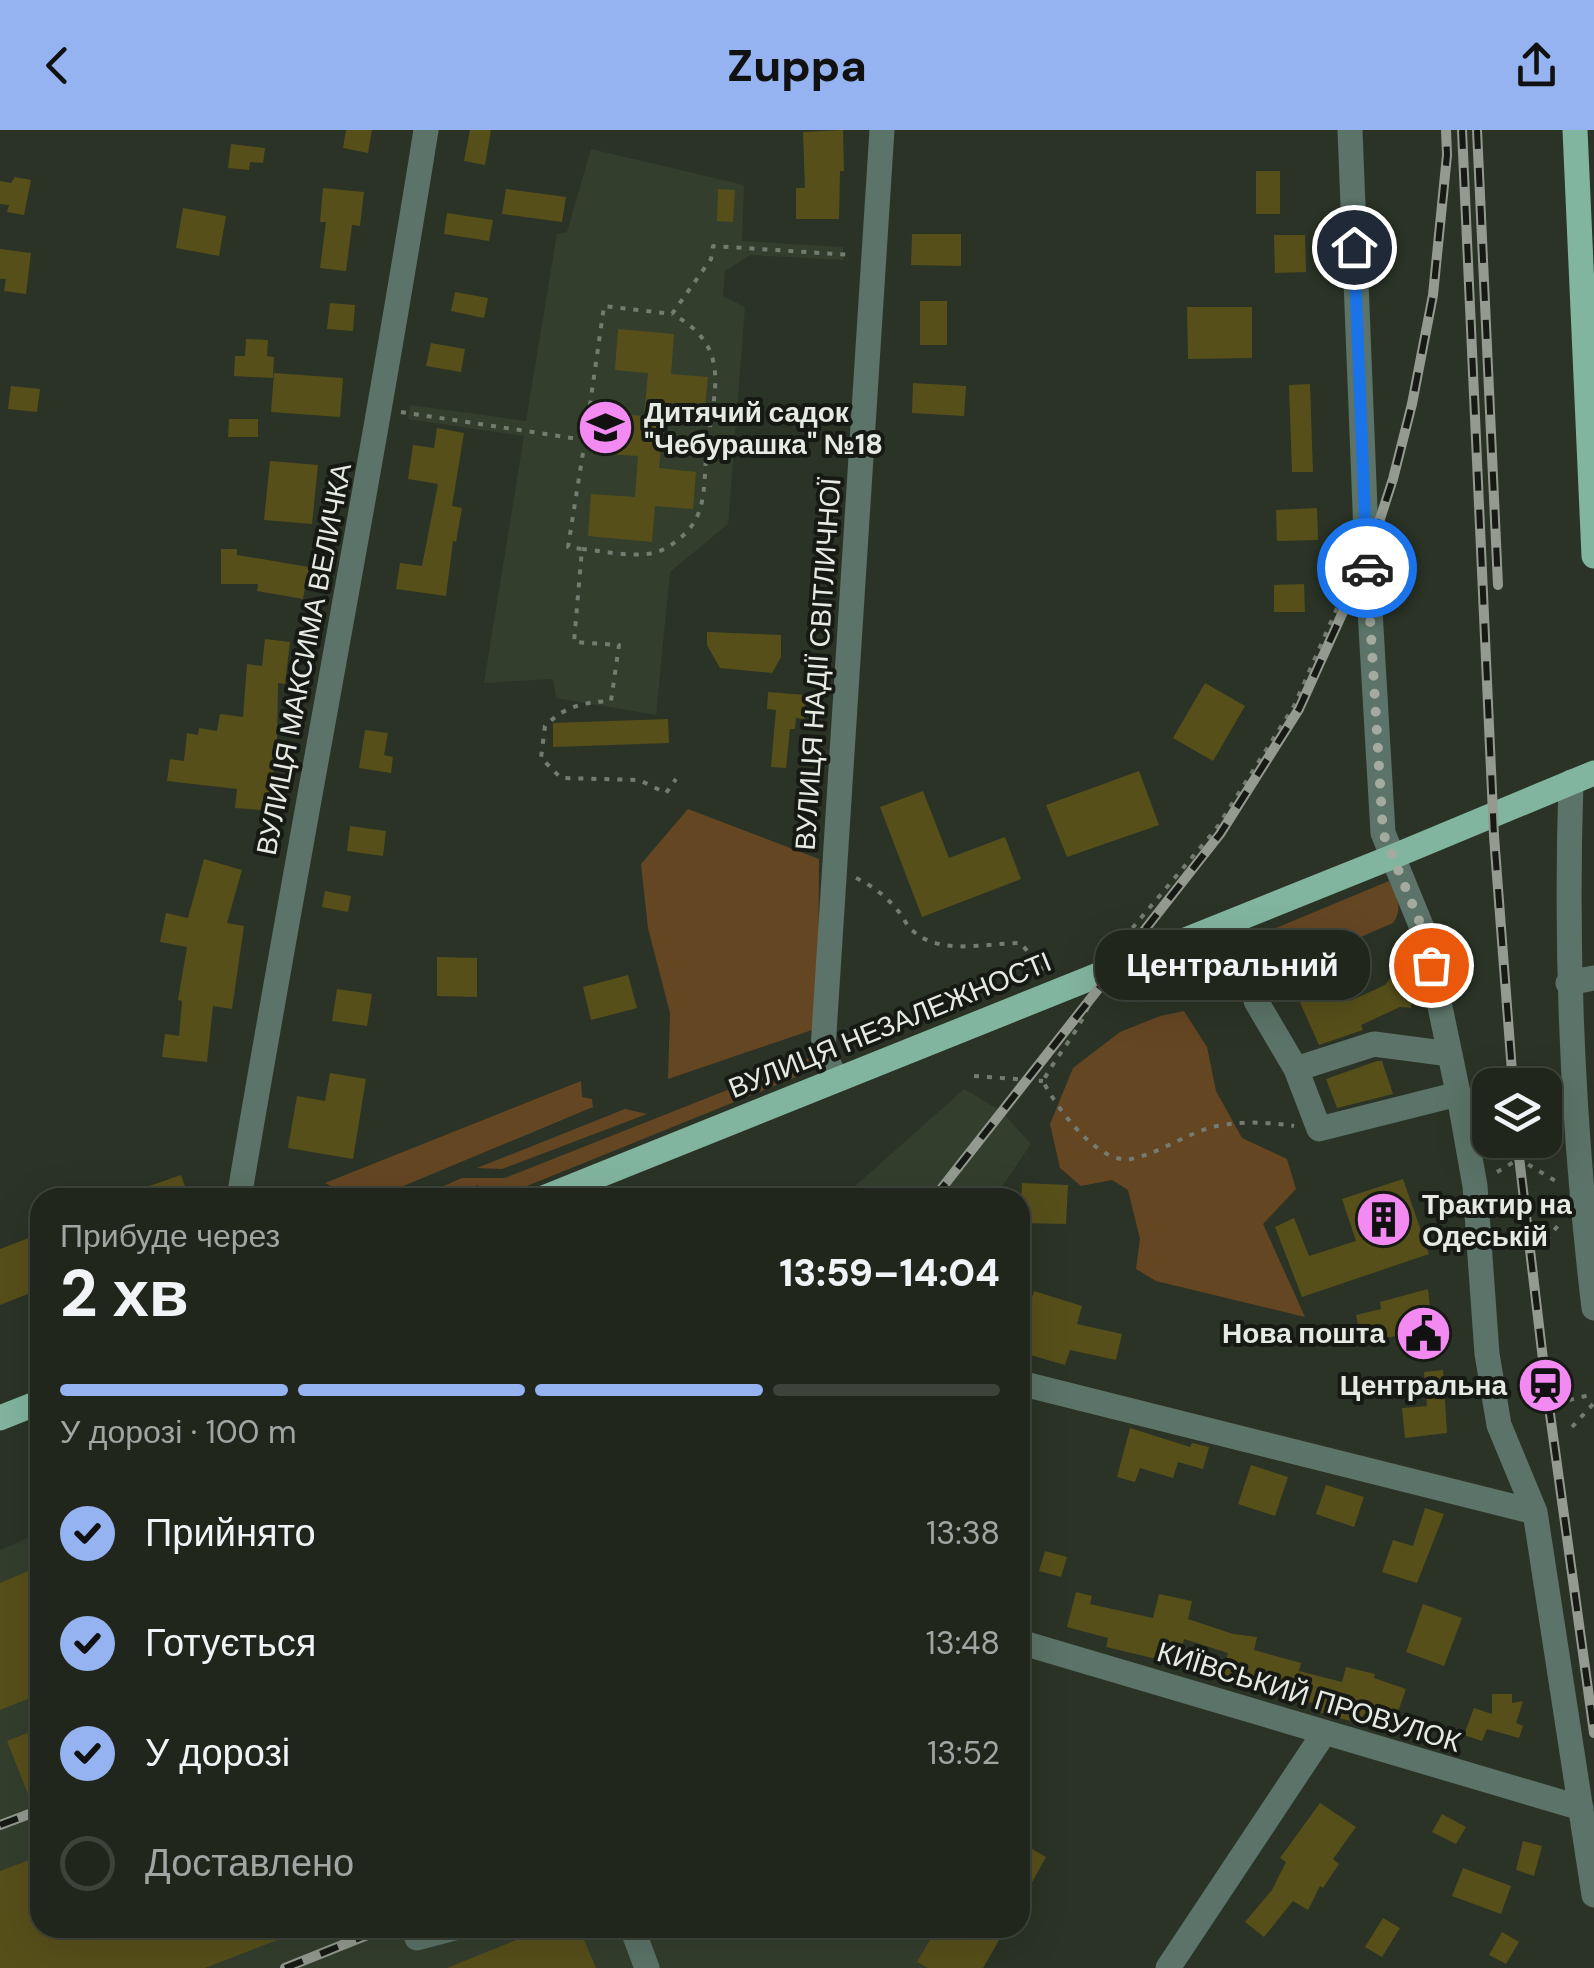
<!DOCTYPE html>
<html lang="uk">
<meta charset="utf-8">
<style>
body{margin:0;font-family:"DM Sans",sans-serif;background:#2d3229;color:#f1f3f6;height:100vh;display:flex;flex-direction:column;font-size:38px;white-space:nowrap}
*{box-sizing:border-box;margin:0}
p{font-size:32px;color:#a2a5a3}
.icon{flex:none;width:55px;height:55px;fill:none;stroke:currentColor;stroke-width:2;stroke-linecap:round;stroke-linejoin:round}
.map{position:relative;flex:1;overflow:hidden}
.side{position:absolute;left:30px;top:1058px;width:1000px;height:750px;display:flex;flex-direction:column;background:#20261c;border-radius:30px;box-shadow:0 10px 40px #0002,0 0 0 2px #3d433b}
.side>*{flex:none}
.fabs{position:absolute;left:1472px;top:938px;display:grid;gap:20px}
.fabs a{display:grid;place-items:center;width:90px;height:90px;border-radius:20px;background:#20261c;box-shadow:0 10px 40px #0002,0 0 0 2px #3d433b;font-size:50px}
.pin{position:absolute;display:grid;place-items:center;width:85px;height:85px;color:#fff;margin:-42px;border:5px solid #fff;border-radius:50%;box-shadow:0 2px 10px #0007}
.courier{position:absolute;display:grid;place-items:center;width:100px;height:100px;margin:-50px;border:8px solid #1a73e8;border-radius:50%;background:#fff;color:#222;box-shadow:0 2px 12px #0007}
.bubble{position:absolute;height:70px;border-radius:30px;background:#20261c;box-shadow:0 10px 40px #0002,0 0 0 2px #3d433b;font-size:32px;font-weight:800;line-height:70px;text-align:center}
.overview em{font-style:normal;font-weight:800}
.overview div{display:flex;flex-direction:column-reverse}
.overview{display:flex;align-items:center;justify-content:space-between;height:170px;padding:0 30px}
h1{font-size:65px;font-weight:800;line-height:75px}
.bar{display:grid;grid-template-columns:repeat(4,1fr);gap:15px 10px;align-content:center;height:120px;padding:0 30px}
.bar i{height:12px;border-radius:8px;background:#3d433b}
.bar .current{background:#95b2f1}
.bar p{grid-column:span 4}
ol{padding:0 30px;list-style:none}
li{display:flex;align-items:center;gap:30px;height:110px}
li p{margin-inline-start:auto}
li .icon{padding:10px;border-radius:50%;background:#95b2f1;color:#111;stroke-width:4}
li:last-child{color:#a2a5a3}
li i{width:55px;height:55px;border:5px solid #3d433b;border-radius:50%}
header{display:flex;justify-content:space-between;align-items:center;height:130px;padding:0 30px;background:#95b2f1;color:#111;font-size:45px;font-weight:800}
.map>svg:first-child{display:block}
</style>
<header><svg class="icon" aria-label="back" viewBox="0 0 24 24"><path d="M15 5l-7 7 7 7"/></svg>Zuppa<svg class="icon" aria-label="share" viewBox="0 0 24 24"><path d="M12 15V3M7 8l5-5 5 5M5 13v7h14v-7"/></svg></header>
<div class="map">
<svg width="1594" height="1838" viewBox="0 0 1594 1838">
<rect width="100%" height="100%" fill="#2b3326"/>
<path fill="#343e2d" d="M591 19 744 55 742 111 843 117V130L750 125 725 141 723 166 745 177 728 394 670 442 656 585 556 568 553 549 484 553 524 306 408 289 410 275 526 291 557 104 567 102Z
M964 959 1001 981 1031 1014 995 1067H843Z
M40 1403V1798H1006L983 1838H0V1420Z"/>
<path fill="#654623" d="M688 679 819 729 818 898 668 949 670 883 648 798 641 734Z
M1389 751C1396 765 1404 778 1393 793L1273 845 1250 835 1235 815Z
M1184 881 1207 917 1216 961 1242 1008 1287 1029 1296 1059 1263 1094 1305 1187 1156 1151 1136 1139 1140 1109 1128 1060 1112 1050 1081 1056 1060 1038 1050 994 1073 938 1120 902 1160 886Z
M811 927 816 939 517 1060 483 1067 478 1055 447 1067H419L462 1048H505Z
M581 951 582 967 592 969 593 977 377 1067H352L325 1053Z
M625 979 647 984 502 1039 477 1038Z"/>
<path fill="#574f1a" d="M346 0H372L368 23 343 18Z
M470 0H491L485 35 464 31Z
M843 0 844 41H840L839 89H796V58H805L803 2Z
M231 14 265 18 263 33 250 32 249 40 228 38Z
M1256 41H1280V84H1256Z
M15 47 31 50 24 85 7 82 9 75 0 74V51L11 53Z
M323 58 364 62 360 96 352 95 346 141 320 138 326 92H320Z
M506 59 566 67 562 92 502 84Z
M718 59 735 60 733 92 717 91Z
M183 78 226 86 219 126 176 118Z
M447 83 493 90 489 111 444 104Z
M912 104H961V136L911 135Z
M1274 105H1305L1306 142 1275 143Z
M0 119 31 123 26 164 4 161 6 149H0Z
M455 162 488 168 484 188 451 181Z
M920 171H947V215H920Z
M330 173 355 175 353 201 327 199Z
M1187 177H1252V228L1188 229Z
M618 199 674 204 671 244 708 247 704 288 664 284 659 338 696 342 693 379 655 376 652 412 588 406 591 364 635 367 638 326 603 324 607 283 644 286 648 243 615 240Z
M246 209 268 210 267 226 274 227 273 248 234 246 235 226H245Z
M431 213 465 219 461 242 426 236Z
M274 243 343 248 340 287 271 282Z
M913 253 966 256 964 286 912 283Z
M1310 254 1313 342H1292L1289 255Z
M11 256 40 259 37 282 8 279Z
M229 289H258V307H228Z
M437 298 464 303 452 376 462 378 456 412 453 411 446 466 396 459 400 433 422 436 438 354 408 349 413 315 434 318Z
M270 331 318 335 312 394 264 390Z
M1317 378 1318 410 1277 411 1276 380Z
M221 419H237V425L309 437 303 469 257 461 258 454H221Z
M1304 454 1305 482H1274V455Z
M707 502 781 505V527L772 543 720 538 707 515Z
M265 509 290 512 285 554 278 553 277 614 272 654H277L275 681 235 678 237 659 167 651 170 629 184 631 187 603 198 605 199 598 217 601 220 584 243 587 247 534 262 536Z
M1205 553 1245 576 1213 631 1173 608Z
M768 562 806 565 804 589 796 588 795 599H790L786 638 771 637 776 580 767 579Z
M668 589 669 613 553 617V593Z
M365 600 388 603 384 625 393 627 391 643 359 638Z
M1139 641 1159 695 1067 727 1046 675Z
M923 661 949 728 1005 707 1021 749 922 787 880 677Z
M350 696 386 701 383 726 347 721Z
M204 729 242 740 227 793 244 796 232 879 213 876 207 932 162 927 165 904 179 906 182 871 178 870 187 817 160 812 166 783 188 788Z
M325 761 351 766 348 782 322 777Z
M437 827 477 828V867L437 866Z
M1331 829 1350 871 1385 855 1394 844 1406 850 1412 868 1411 878 1400 877 1361 895 1363 900 1319 915 1289 848Z
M628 845 637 878 591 890 583 857Z
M337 859 372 864 367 896 332 891Z
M1377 931H1382L1393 964 1337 978 1326 949Z
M330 943 366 949 353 1029 288 1018 297 966 325 971Z
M181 1045 189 1068H124L123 1065Z
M1403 1049 1429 1124 1302 1167 1275 1097 1294 1088 1309 1126 1356 1111 1342 1069Z
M1022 1053 1068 1055 1066 1094 1020 1093Z
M31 1107 40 1129V1159L0 1175V1119Z
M1428 1159 1434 1213 1403 1215 1401 1205 1362 1213 1356 1185 1381 1179 1380 1172Z
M1034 1161 1082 1176 1077 1194 1122 1204 1116 1230 1070 1220 1065 1235 1020 1222V1207Z
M1443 1240 1447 1303 1405 1308 1402 1278 1427 1276 1424 1242Z
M1130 1298 1190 1317 1192 1313 1209 1317 1203 1339 1178 1332 1173 1348 1140 1338 1135 1352 1117 1347Z
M1251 1335 1288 1347 1275 1386 1238 1374Z
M1326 1355 1364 1367 1354 1397 1316 1384Z
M1425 1378 1444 1384 1417 1453 1382 1442 1393 1410 1413 1416Z
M1045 1421 1067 1427 1061 1447 1039 1441Z
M40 1436V1564L0 1580V1453Z
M1076 1462 1092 1466 1090 1474 1153 1488 1159 1464 1192 1471 1188 1489 1233 1504 1257 1507 1254 1520 1301 1533 1299 1541 1342 1552 1346 1537 1375 1544 1374 1548 1406 1559 1394 1593 1364 1584 1361 1594 1311 1580 1313 1573 1269 1562 1270 1556 1223 1545 1228 1523 1184 1509 1178 1534 1106 1517 1108 1508 1067 1497Z
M1423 1474 1462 1488 1444 1536 1406 1522Z
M1492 1564H1512V1573L1523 1571 1516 1593 1523 1596 1519 1608 1487 1599 1482 1611 1464 1605 1474 1578 1492 1584Z
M40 1598V1692H39L7 1611Z
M1320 1673 1356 1697 1333 1729 1339 1734 1323 1758 1320 1756 1308 1780 1293 1771 1264 1807 1245 1792 1272 1760 1286 1732 1280 1728Z
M1442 1684 1466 1697 1456 1714 1432 1702Z
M1523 1711 1542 1716 1534 1746 1516 1740Z
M1020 1712 1046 1727 1020 1774Z
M40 1726V1798L306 1799 205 1838H0V1741Z
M1463 1738 1511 1756 1501 1784 1452 1766Z
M1383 1788 1400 1798 1382 1827 1365 1817Z
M546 1798H579L596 1838H447Z
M937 1798H1006L983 1838H928L917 1832Z
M1502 1802 1519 1812 1506 1834 1489 1825Z"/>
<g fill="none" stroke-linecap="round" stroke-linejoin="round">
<path stroke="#747b70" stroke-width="4" stroke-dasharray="5 8" stroke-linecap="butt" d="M401 282 585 310 604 176 672 184 711 129 713 116 852 125
M585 310 568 417 582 419 574 512 619 515 611 571C584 572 565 576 545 596L541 628 561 648 639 650 666 663 676 649
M582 419C606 421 644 431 666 418 710 392 702 363 707 318 713 263 734 217 672 184
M856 748C873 756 887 767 899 782 904 788 907 797 913 801 941 826 986 813 1020 813L1047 842
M1124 808 1216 699 1294 576 1345 460
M1088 877C1077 904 1057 925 1043 951 1056 977 1098 1035 1131 1029 1161 1023 1188 1002 1217 996 1243 991 1269 992 1294 996
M974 946 1043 951
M1498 1010 1519 1029 1559 1053
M1497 1042 1519 1029
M1546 1110 1561 1092
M1569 1270 1594 1264
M1572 1297 1594 1273"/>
<path stroke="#5b7368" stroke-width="25" d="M1350 0 1367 429 1383 703 1425 805 1461 977 1475 1056 1487 1224 1499 1295 1535 1382 1594 1765
M1571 652C1565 829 1573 1003 1594 1178
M1568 853 1594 848
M1256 871 1296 939 1374 914 1450 924
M1296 939 1319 999 1458 964
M835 949 823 919 882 0
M239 1068C299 711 369 357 426 0
M1020 1253 1535 1382
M1020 1512 1581 1678
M632 1798 647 1838
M417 1808 455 1798
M1168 1838 1324 1603"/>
<path stroke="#82b5a0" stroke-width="25" d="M1575 0 1594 426
M543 1068 1392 727 1594 643
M0 1288 40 1272"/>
<defs>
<path id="rail" d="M1462 0 1494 706 1513 955
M1477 0 1498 455
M1517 1010 1546 1255 1594 1603
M934 1068 1220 704 1299 579 1367 429 1393 349 1412 274 1433 165 1447 25 1446 0
M0 1695 40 1680
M285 1838 385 1798"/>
</defs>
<use href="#rail" stroke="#949a90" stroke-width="10"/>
<use href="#rail" stroke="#161914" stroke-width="6" stroke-dasharray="19" stroke-linecap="butt"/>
</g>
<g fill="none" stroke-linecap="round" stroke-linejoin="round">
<path stroke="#a4aaa0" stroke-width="10" stroke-dasharray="0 18" d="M1367 438 1383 703 1425 805 1431 835"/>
<path stroke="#1a73e8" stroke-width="12" d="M1354 117 1367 438"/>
</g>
<defs>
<symbol id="school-disc" viewBox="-11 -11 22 22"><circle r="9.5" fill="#f28af2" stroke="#161914"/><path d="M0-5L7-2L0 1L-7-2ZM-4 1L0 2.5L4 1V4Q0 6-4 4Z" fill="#111"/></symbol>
<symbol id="building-disc" viewBox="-11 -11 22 22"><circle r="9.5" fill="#f28af2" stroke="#161914"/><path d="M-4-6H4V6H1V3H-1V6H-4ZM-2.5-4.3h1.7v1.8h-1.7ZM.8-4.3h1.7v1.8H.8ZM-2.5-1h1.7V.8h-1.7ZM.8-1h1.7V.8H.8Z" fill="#111"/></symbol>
<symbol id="civic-disc" viewBox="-11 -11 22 22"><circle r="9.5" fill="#f28af2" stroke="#161914"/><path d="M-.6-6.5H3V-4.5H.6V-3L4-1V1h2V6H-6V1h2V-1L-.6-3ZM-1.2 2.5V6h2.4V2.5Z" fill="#111"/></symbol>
<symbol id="station-disc" viewBox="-11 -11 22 22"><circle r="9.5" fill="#f28af2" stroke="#161914"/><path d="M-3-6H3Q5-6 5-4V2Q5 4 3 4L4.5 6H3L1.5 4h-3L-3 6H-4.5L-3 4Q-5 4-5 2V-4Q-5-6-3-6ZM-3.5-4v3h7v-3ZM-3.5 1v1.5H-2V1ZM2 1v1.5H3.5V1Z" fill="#111"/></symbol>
</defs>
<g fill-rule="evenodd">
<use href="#school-disc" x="574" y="266" width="63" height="63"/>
<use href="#building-disc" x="1352" y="1058" width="63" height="63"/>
<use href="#civic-disc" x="1392" y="1172" width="63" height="63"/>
<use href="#station-disc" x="1514" y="1224" width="63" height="63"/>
</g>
<g text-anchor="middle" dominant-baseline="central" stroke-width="8" stroke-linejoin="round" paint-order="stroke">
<g font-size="28" font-weight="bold" fill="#e5eae2" stroke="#161914" text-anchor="start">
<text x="644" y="282">Дитячий садок<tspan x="644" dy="32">"Чебурашка" №18</tspan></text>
<text x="1422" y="1074">Трактир на<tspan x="1422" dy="32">Одеській</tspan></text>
<text x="1385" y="1203" text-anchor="end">Нова пошта</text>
<text x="1507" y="1255" text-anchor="end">Центральна</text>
</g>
<g font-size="28" fill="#e5eae2" stroke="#161914">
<text transform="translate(304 529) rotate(-79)">ВУЛИЦЯ МАКСИМА ВЕЛИЧКА</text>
<text transform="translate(818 534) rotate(-86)">ВУЛИЦЯ НАДІЇ СВІТЛИЧНОЇ</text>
<text transform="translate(890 895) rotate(-22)">ВУЛИЦЯ НЕЗАЛЕЖНОСТІ</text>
<text transform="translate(1309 1567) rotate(17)">КИЇВСЬКИЙ ПРОВУЛОК</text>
</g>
</g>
</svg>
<div class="fabs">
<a><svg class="icon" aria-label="layers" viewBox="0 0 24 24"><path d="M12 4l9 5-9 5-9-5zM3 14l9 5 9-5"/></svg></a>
</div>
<div class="pin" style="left:1431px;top:835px;background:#ea580c"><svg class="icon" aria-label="bag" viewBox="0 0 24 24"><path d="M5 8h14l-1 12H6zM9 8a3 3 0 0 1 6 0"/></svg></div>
<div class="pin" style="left:1354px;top:117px;background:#1f2937"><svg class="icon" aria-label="home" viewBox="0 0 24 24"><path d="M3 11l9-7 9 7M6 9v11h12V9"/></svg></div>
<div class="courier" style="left:1367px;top:438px"><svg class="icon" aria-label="car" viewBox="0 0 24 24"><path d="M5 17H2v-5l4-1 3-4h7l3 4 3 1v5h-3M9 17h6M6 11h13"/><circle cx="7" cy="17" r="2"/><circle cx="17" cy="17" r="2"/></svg></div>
<div class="bubble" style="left:1095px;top:800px;width:275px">Центральний</div>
<section class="side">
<div class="overview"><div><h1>2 хв</h1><p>Прибуде через</p></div><em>13:59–14:04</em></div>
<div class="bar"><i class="current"></i><i class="current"></i><i class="current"></i><i></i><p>У дорозі · 100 m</p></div>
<ol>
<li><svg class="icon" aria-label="check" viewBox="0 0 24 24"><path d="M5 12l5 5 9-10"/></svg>Прийнято<p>13:38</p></li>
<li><svg class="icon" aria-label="check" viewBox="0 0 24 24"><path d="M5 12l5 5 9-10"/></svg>Готується<p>13:48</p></li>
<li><svg class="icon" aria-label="check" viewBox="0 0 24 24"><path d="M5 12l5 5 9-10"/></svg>У дорозі<p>13:52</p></li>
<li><i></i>Доставлено</li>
</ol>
</section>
</div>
